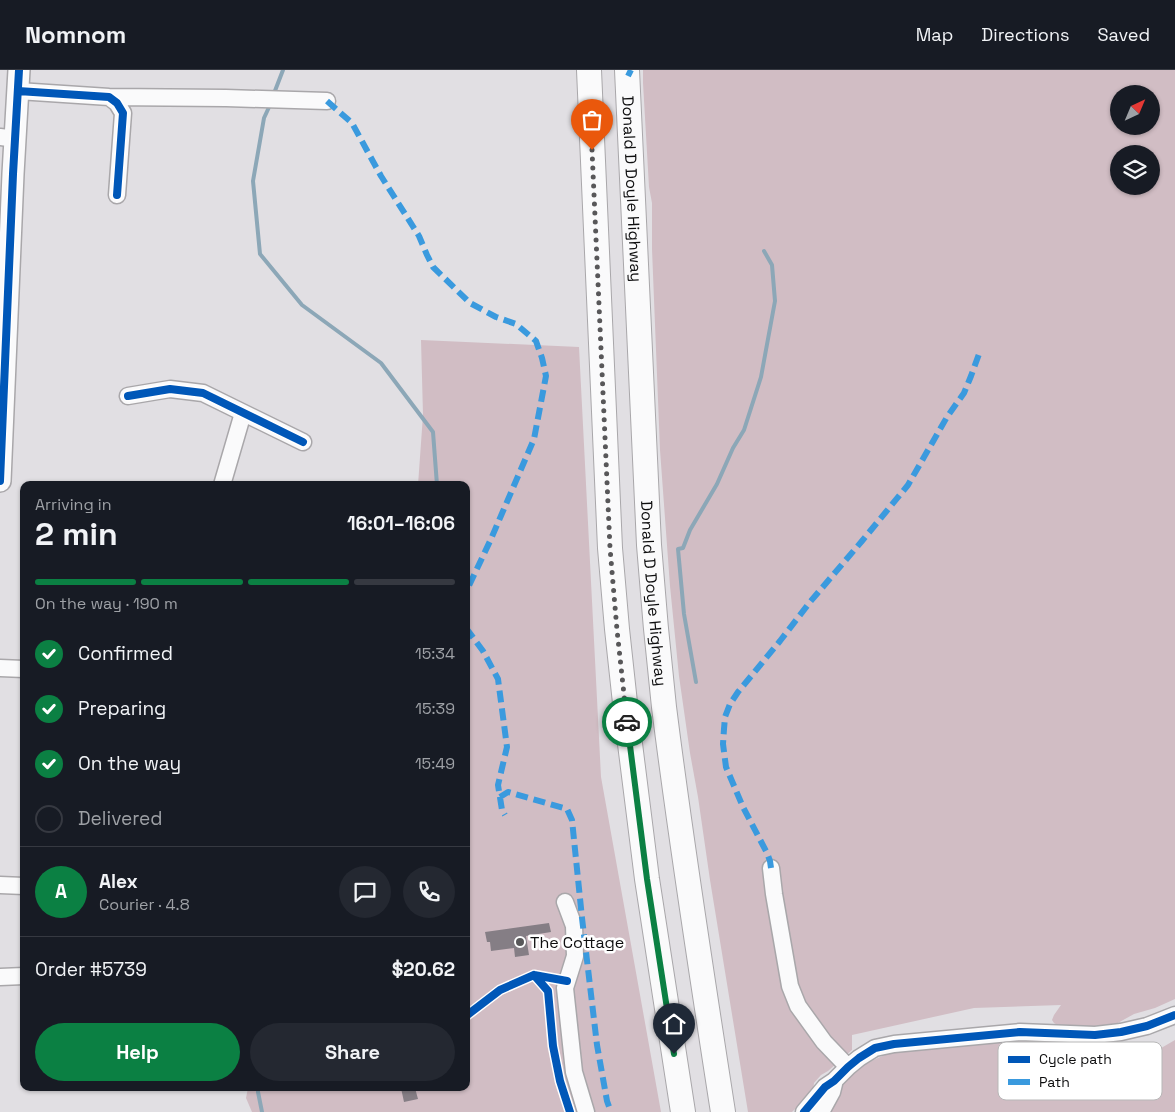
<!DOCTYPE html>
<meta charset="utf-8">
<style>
body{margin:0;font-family:"Space Grotesk",sans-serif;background:#242831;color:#f1f3f6;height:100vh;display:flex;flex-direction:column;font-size:19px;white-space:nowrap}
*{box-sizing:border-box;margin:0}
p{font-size:16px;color:#9ea1a6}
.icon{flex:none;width:28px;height:28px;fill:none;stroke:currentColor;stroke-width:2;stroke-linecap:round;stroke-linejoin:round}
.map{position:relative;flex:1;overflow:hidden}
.sheet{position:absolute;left:20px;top:411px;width:450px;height:610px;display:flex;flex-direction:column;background:#171b24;border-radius:10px;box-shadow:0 1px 4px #0004}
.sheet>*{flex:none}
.needle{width:32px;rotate:44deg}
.buttons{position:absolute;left:1110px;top:15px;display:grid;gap:10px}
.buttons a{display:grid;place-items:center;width:50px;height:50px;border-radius:50%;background:#171b24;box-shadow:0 1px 4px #0004;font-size:25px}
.pin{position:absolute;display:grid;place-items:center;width:42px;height:42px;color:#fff;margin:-51px -21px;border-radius:50% 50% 50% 0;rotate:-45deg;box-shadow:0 0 5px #0007}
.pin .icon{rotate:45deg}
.courier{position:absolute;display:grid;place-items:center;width:50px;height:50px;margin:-25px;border:4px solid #0b8043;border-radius:50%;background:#fff;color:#222;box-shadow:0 1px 6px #0007}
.headline em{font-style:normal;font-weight:600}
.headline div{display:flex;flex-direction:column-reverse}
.headline{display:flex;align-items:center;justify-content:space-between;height:85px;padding:0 15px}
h1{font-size:32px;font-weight:600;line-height:38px}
.bar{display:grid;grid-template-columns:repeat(4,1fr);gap:8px 5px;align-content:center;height:60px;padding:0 15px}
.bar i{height:6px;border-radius:4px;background:#363941}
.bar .current{background:#0b8043}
.bar p{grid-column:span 4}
.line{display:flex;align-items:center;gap:12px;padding:0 15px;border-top:1px solid #363941}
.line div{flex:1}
.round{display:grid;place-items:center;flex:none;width:52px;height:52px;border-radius:26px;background:#242831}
ol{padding:0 15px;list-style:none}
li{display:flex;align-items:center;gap:15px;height:55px}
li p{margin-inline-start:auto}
li .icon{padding:5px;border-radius:50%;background:#0b8043;color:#fff;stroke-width:4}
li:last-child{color:#9ea1a6}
li i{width:28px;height:28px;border:2px solid #363941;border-radius:50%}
.action{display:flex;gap:10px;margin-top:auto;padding:10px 15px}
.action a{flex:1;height:58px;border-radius:30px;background:#0b8043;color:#fff;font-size:20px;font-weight:600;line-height:58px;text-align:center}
.action a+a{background:#242831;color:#f1f3f6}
header{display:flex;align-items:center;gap:30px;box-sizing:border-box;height:70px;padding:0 25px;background:#171b24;border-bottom:1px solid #363941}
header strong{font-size:24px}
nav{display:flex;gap:28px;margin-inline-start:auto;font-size:18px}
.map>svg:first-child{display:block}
</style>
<header>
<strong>Nomnom</strong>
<nav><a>Map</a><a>Directions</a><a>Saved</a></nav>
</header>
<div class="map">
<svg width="1175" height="1042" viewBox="0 0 1175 1042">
<rect width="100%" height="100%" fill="#e1dfe3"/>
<path fill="#d1bdc4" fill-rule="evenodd" d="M643 0H1175V929L1155 938 1134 944 1116 954 1082 957H1061L1054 953 1052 950 1054 945 1061 935 974 938 852 965V980L828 1001 821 1005 814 1013 813 1021 792 1042H748L710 810 698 727 690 683 679 606 670 516 660 380 652 179V133L649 117 643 13ZM1119 24H1151V56H1119ZM1119 84H1151V116H1119Z
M421 270 579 277 601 707 661 1042H252L246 1028 248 1018H466V415H418L423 345Z
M1175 970V1042H826C832 1032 838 1021 845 1012 856 997 875 989 892 982L1002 971H1058L1076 973 1088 985V989L1142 987 1156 981Z"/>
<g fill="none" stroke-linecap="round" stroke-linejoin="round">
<path stroke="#8ca7b7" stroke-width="4" d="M273 26 283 0
M270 35 264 48 253 111 260 184 302 235 381 293 433 362 437 415
M696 612 684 544 678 479 683 478 690 460 717 414 733 378 744 360 761 307 775 231 772 195 764 181
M258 1018V1022L262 1042"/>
</g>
<path fill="#857e85" d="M549 853 551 862 526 866 529 885 515 887 514 878 491 881 490 872H487L485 862Z
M401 1018H415L418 1029 404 1032Z"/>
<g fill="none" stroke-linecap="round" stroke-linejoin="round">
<defs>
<path id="minor" d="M18 21 109 27 226 28 327 31
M109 27 117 33 123 43 117 125
M0 67 16 69
M128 326 170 319 203 323 303 372
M222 415 243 343
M0 598 24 599
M771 798 774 824 790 916 798 936 824 972 848 997
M0 815 24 816
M565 832 574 856 575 886 565 918 574 1002 586 1042
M0 907 24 906
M804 1042 825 1017 834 1011 848 997 859 988 875 978 894 974 1020 962 1095 965 1121 962 1147 956 1175 945
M821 1042 832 1022 834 1014"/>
<path id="major" d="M0 411 13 104 19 0"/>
<g id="highway">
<path d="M589 0 610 478 617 559 626 642 647 809 683 1042"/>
<path id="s1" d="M627 0 649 475C653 529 658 583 664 637 681 773 702 907 723 1042"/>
</g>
</defs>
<use href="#minor" stroke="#a9a7aa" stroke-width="19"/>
<use href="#major" stroke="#a9a7aa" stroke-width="24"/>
<use href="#highway" stroke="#a9a7aa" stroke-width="26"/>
<use href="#minor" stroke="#fafafb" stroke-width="16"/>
<use href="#major" stroke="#fafafb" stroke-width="21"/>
<use href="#highway" stroke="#fafafb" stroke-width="24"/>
<path stroke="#3a9ade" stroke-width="6" stroke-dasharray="12 6" stroke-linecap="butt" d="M628 6 631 0
M327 31 352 53 381 106 419 166 427 185 433 197 470 233 496 247 516 254 536 271 542 288 546 306 534 369 491 469 466 522
M466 558 483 581 498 609 507 677 498 715 502 740 505 745
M500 727 508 722 567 739 572 750 582 848 597 975 607 1031 611 1042
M771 798 770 791 767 783 743 737 726 697 723 674 724 659 725 647 730 634 738 622 780 571 810 532 862 471 908 415 947 347 964 323 971 306 979 284"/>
<defs>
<path id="cycleway" d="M18 21 109 27 117 33 123 43 117 125
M128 326 170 319 203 323 303 372
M0 411 13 104 19 0
M534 905 548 921 553 976 560 1011 570 1042
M466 946 500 920 534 905 567 911
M804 1042 825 1017 834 1011 848 997 859 988 875 978 894 974 1020 962 1095 965 1121 962 1147 956 1175 945"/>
</defs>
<use href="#cycleway" stroke="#fff" stroke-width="11"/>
<use href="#cycleway" stroke="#0057b8" stroke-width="8"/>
</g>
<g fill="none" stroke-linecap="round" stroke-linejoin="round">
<path stroke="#585759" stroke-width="5" stroke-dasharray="0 9" d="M592 80 610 478 617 560 627 652"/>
<path stroke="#0b8043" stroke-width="6" d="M627 652 647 809 674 984"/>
</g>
<circle fill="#585759" stroke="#fff" stroke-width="2" cx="520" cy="872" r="5"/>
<g text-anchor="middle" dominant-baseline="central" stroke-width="5" stroke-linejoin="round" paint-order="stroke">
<g font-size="16" fill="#0e0e0f" stroke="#fff">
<text stroke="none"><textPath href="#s1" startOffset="119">Donald D Doyle Highway</textPath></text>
<text stroke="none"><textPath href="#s1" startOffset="524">Donald D Doyle Highway</textPath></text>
</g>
<g font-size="16" fill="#0e0e0f" stroke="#fff" text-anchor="start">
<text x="530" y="872">The Cottage</text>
</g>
</g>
<rect x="998" y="972" width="164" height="58" rx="8" fill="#fff" stroke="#b7b7b7" stroke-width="1"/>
<rect x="1008" y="986" width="22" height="7" fill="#0057b8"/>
<rect x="1008" y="1009" width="22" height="6" fill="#3a9ade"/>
<g font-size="14" fill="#0e0e0f">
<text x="1039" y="994">Cycle path</text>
<text x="1039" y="1017">Path</text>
</g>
</svg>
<div class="buttons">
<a><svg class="needle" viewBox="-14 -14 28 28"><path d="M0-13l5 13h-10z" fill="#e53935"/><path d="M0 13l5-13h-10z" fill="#9ea1a6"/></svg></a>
<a><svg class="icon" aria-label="layers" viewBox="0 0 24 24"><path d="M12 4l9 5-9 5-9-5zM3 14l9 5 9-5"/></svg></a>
</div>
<div class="pin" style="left:592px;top:80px;background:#ea580c"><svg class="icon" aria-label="bag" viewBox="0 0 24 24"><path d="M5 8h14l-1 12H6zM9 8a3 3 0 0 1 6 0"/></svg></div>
<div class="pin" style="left:674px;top:984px;background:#1f2937"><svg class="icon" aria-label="home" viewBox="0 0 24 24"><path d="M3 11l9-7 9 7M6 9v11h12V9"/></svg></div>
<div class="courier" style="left:627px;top:652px"><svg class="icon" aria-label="car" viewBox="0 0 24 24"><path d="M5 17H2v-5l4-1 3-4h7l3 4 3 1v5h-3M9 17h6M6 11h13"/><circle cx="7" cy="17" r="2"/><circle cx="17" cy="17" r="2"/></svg></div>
<section class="sheet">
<div class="headline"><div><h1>2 min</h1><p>Arriving in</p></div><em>16:01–16:06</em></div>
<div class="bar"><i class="current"></i><i class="current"></i><i class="current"></i><i></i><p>On the way · 190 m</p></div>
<ol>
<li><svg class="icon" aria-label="check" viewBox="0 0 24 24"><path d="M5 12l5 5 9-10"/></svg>Confirmed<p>15:34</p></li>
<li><svg class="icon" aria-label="check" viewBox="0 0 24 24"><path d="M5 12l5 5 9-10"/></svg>Preparing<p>15:39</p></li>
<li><svg class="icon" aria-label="check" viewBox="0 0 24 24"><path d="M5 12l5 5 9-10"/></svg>On the way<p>15:49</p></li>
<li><i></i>Delivered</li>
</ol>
<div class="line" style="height:90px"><b class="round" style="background:#0b8043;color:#fff">A</b><div><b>Alex</b><p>Courier · 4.8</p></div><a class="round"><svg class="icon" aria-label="chat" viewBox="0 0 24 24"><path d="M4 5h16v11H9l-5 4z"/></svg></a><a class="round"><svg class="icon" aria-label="phone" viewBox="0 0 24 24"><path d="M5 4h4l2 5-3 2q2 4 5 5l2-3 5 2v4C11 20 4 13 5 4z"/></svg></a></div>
<div class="line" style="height:65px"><div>Order #5739</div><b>$20.62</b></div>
<div class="action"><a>Help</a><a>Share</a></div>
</section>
</div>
